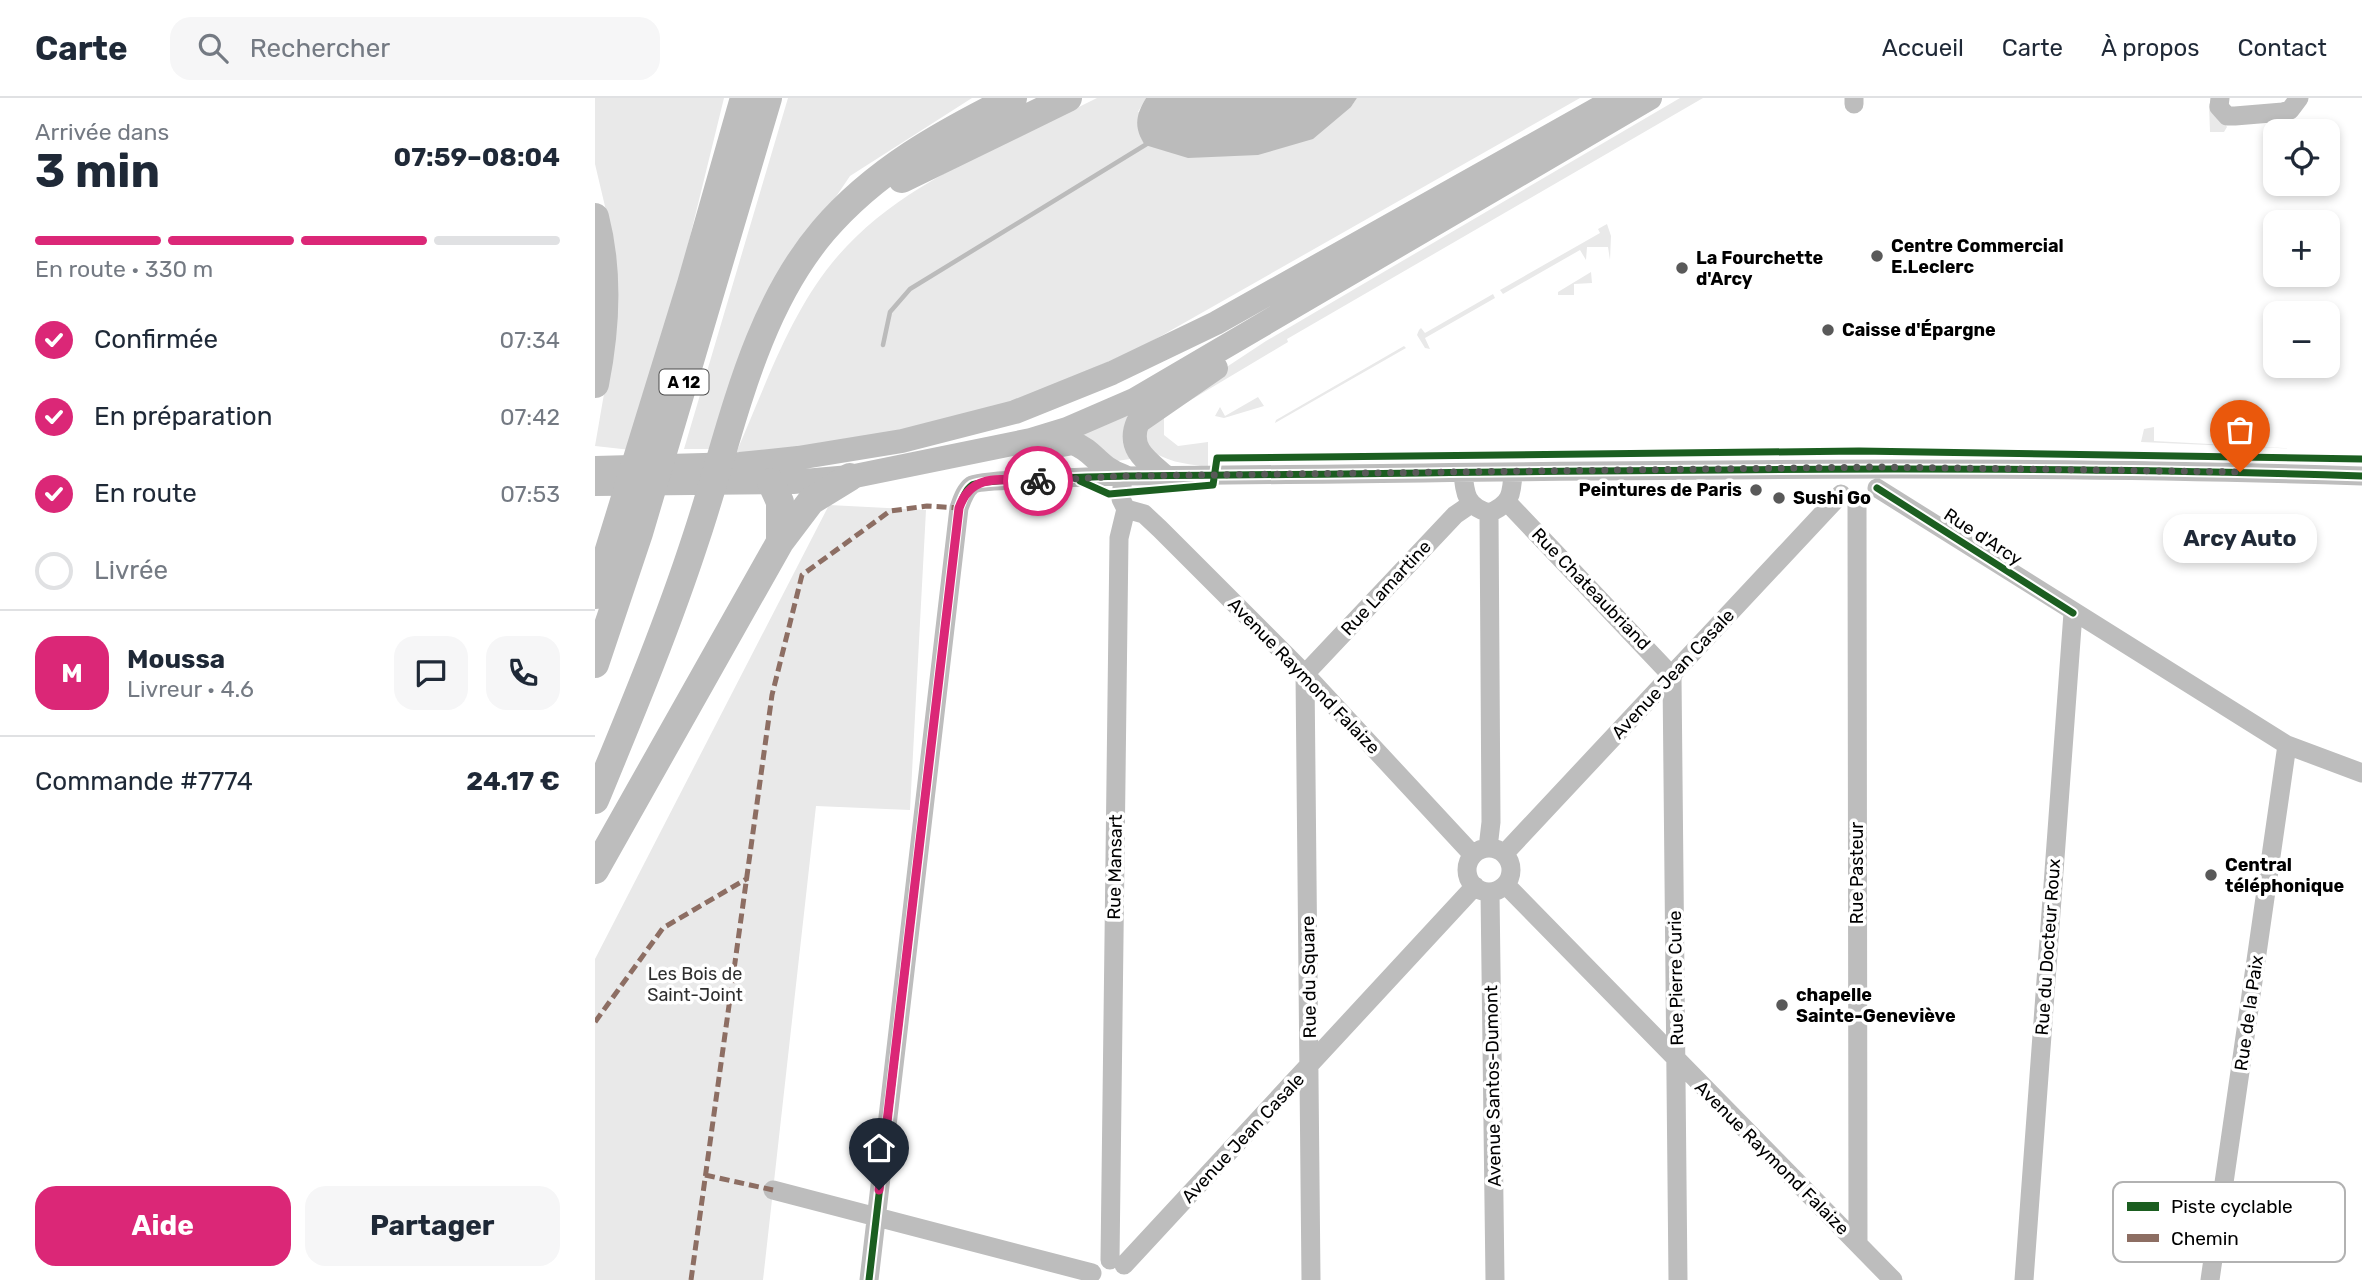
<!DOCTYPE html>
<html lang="fr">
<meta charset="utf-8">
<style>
body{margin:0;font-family:Rubik,sans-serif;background:#f6f6f7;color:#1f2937;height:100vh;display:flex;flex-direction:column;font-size:26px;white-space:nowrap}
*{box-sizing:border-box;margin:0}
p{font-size:23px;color:#747a83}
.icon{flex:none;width:38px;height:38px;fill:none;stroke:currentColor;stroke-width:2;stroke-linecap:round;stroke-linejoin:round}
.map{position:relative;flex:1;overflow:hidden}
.sheet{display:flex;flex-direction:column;background:#fff;width:595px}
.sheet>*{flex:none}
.buttons{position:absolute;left:1668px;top:21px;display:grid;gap:14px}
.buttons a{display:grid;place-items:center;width:77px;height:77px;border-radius:14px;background:#fff;box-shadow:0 4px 10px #0003;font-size:35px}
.pin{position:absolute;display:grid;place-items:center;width:60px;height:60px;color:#fff;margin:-72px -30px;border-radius:50% 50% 50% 0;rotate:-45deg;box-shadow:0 0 7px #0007}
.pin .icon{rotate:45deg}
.courier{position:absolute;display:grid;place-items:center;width:70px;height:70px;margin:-35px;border:5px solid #db2777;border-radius:50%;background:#fff;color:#222;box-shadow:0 2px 9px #0007}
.bubble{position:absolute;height:49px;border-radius:21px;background:#fff;box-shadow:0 4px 10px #0003;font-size:23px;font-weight:700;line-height:49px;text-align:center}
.headline em{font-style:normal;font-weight:700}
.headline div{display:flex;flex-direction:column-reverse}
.headline{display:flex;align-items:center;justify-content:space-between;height:119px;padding:0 35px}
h1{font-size:46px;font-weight:700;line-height:52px}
.bar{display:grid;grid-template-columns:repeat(4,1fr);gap:10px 7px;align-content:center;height:84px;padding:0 35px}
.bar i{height:9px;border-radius:5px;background:#e0e1e3}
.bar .selected{background:#db2777}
.bar p{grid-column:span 4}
.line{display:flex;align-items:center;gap:18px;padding:0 35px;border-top:2px solid #e0e1e3}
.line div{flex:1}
.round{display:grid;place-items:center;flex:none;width:74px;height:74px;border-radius:21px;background:#f6f6f7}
ol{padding:0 35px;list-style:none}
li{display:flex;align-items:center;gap:21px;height:77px}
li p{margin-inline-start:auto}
li .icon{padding:7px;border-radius:50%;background:#db2777;color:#fff;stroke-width:4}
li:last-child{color:#747a83}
li i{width:38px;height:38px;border:4px solid #e0e1e3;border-radius:50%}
.primary-button{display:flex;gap:14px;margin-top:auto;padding:14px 35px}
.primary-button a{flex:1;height:80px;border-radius:21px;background:#db2777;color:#fff;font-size:28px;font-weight:700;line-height:80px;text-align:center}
.primary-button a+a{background:#f6f6f7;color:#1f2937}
header{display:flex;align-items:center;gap:42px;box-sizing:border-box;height:98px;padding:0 35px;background:#fff;border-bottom:2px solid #e0e1e3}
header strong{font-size:33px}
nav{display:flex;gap:38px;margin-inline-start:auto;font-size:24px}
.search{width:490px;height:63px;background:#f6f6f7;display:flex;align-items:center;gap:18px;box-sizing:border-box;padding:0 24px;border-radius:21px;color:#747a83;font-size:26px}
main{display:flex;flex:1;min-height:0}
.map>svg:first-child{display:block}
</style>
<header>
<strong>Carte</strong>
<div class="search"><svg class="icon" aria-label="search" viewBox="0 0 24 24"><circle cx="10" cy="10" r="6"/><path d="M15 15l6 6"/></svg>Rechercher</div>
<nav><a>Accueil</a><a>Carte</a><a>À propos</a><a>Contact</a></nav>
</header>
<main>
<section class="sheet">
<div class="headline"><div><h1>3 min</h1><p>Arrivée dans</p></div><em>07:59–08:04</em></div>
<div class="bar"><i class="selected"></i><i class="selected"></i><i class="selected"></i><i></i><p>En route · 330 m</p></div>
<ol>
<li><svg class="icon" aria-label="check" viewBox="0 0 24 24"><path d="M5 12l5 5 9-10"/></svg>Confirmée<p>07:34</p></li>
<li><svg class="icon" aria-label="check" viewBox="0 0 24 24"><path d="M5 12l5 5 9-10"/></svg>En préparation<p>07:42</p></li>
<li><svg class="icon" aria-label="check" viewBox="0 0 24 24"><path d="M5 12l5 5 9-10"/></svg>En route<p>07:53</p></li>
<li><i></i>Livrée</li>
</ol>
<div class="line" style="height:126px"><b class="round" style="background:#db2777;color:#fff">M</b><div><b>Moussa</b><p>Livreur · 4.6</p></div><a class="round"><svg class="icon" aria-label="chat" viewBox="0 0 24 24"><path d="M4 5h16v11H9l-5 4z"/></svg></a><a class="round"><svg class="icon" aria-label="phone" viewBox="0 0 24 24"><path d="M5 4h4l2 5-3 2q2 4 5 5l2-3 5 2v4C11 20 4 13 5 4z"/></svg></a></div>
<div class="line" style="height:91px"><div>Commande #7774</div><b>24.17 €</b></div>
<div class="primary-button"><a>Aide</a><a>Partager</a></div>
</section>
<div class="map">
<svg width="1767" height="1182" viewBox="0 0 1767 1182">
<rect width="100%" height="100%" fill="#fff"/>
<path fill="#e9e9e9" d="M0 0H129L92 151 36 352 0 348 10 290 17 138 0 66Z
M193 0H377L255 78 163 214 120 351H89Z
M502 0H551L543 14 756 9 762 0H985L543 251 429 300 285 341 141 355C169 292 193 219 237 165 302 84 412 46 502 0Z
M1085 0H1108L692 241 693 244 569 318V337L583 348 613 344V369C588 365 571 365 551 348L550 330 574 307 671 243Z
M1618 3 1632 29 1629 34H1615L1614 6Z
M1012 126 1016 138 1015 162 1013 149H992L991 162 985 152 908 196 905 192 1005 135 1003 131Z
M996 174 997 185 979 186V197H963V194Z
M898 196 900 200 830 240 835 251 830 250 822 237 824 232 826 230 830 235Z
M809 248 811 250 680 325 681 322Z
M568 297 535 361 522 363 485 337Z
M663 299 669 308 629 320 620 318 625 309 630 318Z
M1559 329V343L1706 351 1546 344 1549 331Z
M234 407 331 412 315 712 221 708 168 1182H0V861Z"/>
<path fill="#bbb" d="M551 0H762L756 9 718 41 663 57 593 60 550 47C539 30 540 18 551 0Z"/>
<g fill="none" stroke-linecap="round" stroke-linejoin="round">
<path stroke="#bbb" stroke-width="4.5" d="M288 247 295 214 315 191 555 44"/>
<path stroke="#bdbdbd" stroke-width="19" d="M1259 0V6
M1625 0 1624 9 1632 18H1640L1688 14 1695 12 1704 0
M868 375C870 396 871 408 894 415 916 406 917 396 918 374
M1282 390 1692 647 1767 675
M1262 404 1263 1146
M913 405 1077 578 1083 1182
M531 411 549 416 565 431 710 576 878 757
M893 750 896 724 894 415
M872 772a22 22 0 1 1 44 0a22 22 0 1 1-44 0Z
M909 756 1246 396
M911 787 1298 1182
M895 794 900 1182
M178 1092 497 1175
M515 1162 524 440 531 411 526 401 528 378
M529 1167 880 788
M274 1182 364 410C367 402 370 392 377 387 385 381 507 379 528 378 941 375 1354 364 1767 378
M716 1182 710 576 860 417 876 406
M1429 1182 1478 515
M1615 1182 1692 647"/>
<path stroke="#bdbdbd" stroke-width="24" d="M450 350 478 345C500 353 502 369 528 378
M0 370 145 366 203 360 307 343 420 314 517 275 621 225 1022 0
M568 377C550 362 532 349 543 324L621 270
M0 386 198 384 255 379 436 342 472 331 539 302 1055 0"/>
<path stroke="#bdbdbd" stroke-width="28" d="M307 81 473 0
M0 119C14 173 11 231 0 286
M176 384 185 404V444
M0 497 96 186 149 0
M0 566 44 435 173 0
M0 702C36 615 72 529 101 440 136 336 156 218 228 133 280 72 348 35 418 0
M0 772 185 444 216 403 255 379"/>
<path stroke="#8d6e63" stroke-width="5" stroke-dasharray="10 5" stroke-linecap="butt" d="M0 924 68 830 153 780
M110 1077 178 1092
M96 1182 177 597 207 477 295 413 332 408 364 410"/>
<defs>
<path id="cycleway" d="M485 383 514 396 618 387 622 360 1264 353 1767 361
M1282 390 1478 515
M274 1182 364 410C367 402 370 392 377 387 385 381 507 379 528 378 941 375 1354 364 1767 378"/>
</defs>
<use href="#cycleway" stroke="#fff" stroke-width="11"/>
<use href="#cycleway" stroke="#1b5e20" stroke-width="7"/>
</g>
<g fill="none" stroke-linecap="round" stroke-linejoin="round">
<path stroke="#595959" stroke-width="7" stroke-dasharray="0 12.6" d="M443 383 528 378 1283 369 1645 374"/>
<path stroke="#db2777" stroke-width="9" d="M284 1092 364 410C377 372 410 383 443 383"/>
</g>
<g fill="#595959" stroke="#fff" stroke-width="2.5">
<circle cx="1282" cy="158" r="7"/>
<circle cx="1087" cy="170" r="7"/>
<circle cx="1233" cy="232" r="7"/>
<circle cx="1161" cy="392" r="7"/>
<circle cx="1184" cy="400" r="7"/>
<circle cx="1616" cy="777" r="7"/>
<circle cx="1187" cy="907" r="7"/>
</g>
<g text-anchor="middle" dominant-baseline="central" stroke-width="7" stroke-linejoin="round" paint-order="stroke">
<rect fill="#fff" stroke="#4c4c4c" stroke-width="2" x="64.5" y="271.5" width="49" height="25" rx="5"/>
<g font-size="16" font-weight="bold" fill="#000">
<text x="89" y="284">A 12</text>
</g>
<g font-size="18" font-weight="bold" fill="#000" stroke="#fff" text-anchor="start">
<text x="1296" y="148">Centre Commercial<tspan x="1296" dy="21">E.Leclerc</tspan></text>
<text x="1101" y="160">La Fourchette<tspan x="1101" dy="21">d'Arcy</tspan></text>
<text x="1247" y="232">Caisse d'Épargne</text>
<text x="1147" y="392" text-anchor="end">Peintures de Paris</text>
<text x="1198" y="400">Sushi Go</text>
<text x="1630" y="767">Central<tspan x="1630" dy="21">téléphonique</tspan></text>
<text x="1201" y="897">chapelle<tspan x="1201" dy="21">Sainte-Geneviève</tspan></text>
</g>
<g font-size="18" fill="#000" stroke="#fff">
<text transform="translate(1388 439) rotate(33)">Rue d'Arcy</text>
<text transform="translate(791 490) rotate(-47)">Rue Lamartine</text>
<text transform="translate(996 491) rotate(46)">Rue Chateaubriand</text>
<text transform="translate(1078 576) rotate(-47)">Avenue Jean Casale</text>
<text transform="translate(709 578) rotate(46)">Avenue Raymond Falaize</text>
<text transform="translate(520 769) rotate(-89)">Rue Mansart</text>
<text transform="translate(1262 775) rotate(-90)">Rue Pasteur</text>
<text transform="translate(1453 849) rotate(-86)">Rue du Docteur Roux</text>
<text transform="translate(714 879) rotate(-91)">Rue du Square</text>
<text transform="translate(1081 880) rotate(-91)">Rue Pierre Curie</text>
<text transform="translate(1654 915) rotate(-82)">Rue de la Paix</text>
<text transform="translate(898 988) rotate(-91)">Avenue Santos-Dumont</text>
<text transform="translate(648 1040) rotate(-47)">Avenue Jean Casale</text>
<text transform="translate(1177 1060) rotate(45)">Avenue Raymond Falaize</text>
</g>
<g font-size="18" fill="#2e2e2e" stroke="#fff">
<text x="100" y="876">Les Bois de<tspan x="100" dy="21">Saint-Joint</tspan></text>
</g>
</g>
<rect x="1518" y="1084" width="232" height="80" rx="10" fill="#fff" stroke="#b2b2b2" stroke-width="2"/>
<rect x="1532" y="1104" width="32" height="9" fill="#1b5e20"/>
<rect x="1532" y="1136" width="32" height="8" fill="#8d6e63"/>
<g font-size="19" fill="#000">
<text x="1576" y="1115">Piste cyclable</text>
<text x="1576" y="1147">Chemin</text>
</g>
</svg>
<div class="buttons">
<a><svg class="icon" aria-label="locate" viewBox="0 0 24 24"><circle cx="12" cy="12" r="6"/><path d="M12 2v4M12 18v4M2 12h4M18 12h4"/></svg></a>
<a>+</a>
<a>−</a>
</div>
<div class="pin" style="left:1645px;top:374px;background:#ea580c"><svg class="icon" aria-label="bag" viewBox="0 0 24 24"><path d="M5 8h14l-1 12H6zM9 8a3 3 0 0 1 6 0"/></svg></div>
<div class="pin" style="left:284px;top:1092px;background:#1f2937"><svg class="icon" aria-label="home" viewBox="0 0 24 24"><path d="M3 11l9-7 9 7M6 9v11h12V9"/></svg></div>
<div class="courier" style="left:443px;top:383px"><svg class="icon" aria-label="bike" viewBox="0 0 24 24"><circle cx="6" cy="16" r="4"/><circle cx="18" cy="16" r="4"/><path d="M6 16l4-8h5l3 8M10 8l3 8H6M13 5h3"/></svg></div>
<div class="bubble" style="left:1568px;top:416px;width:154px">Arcy Auto</div>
</div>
</main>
